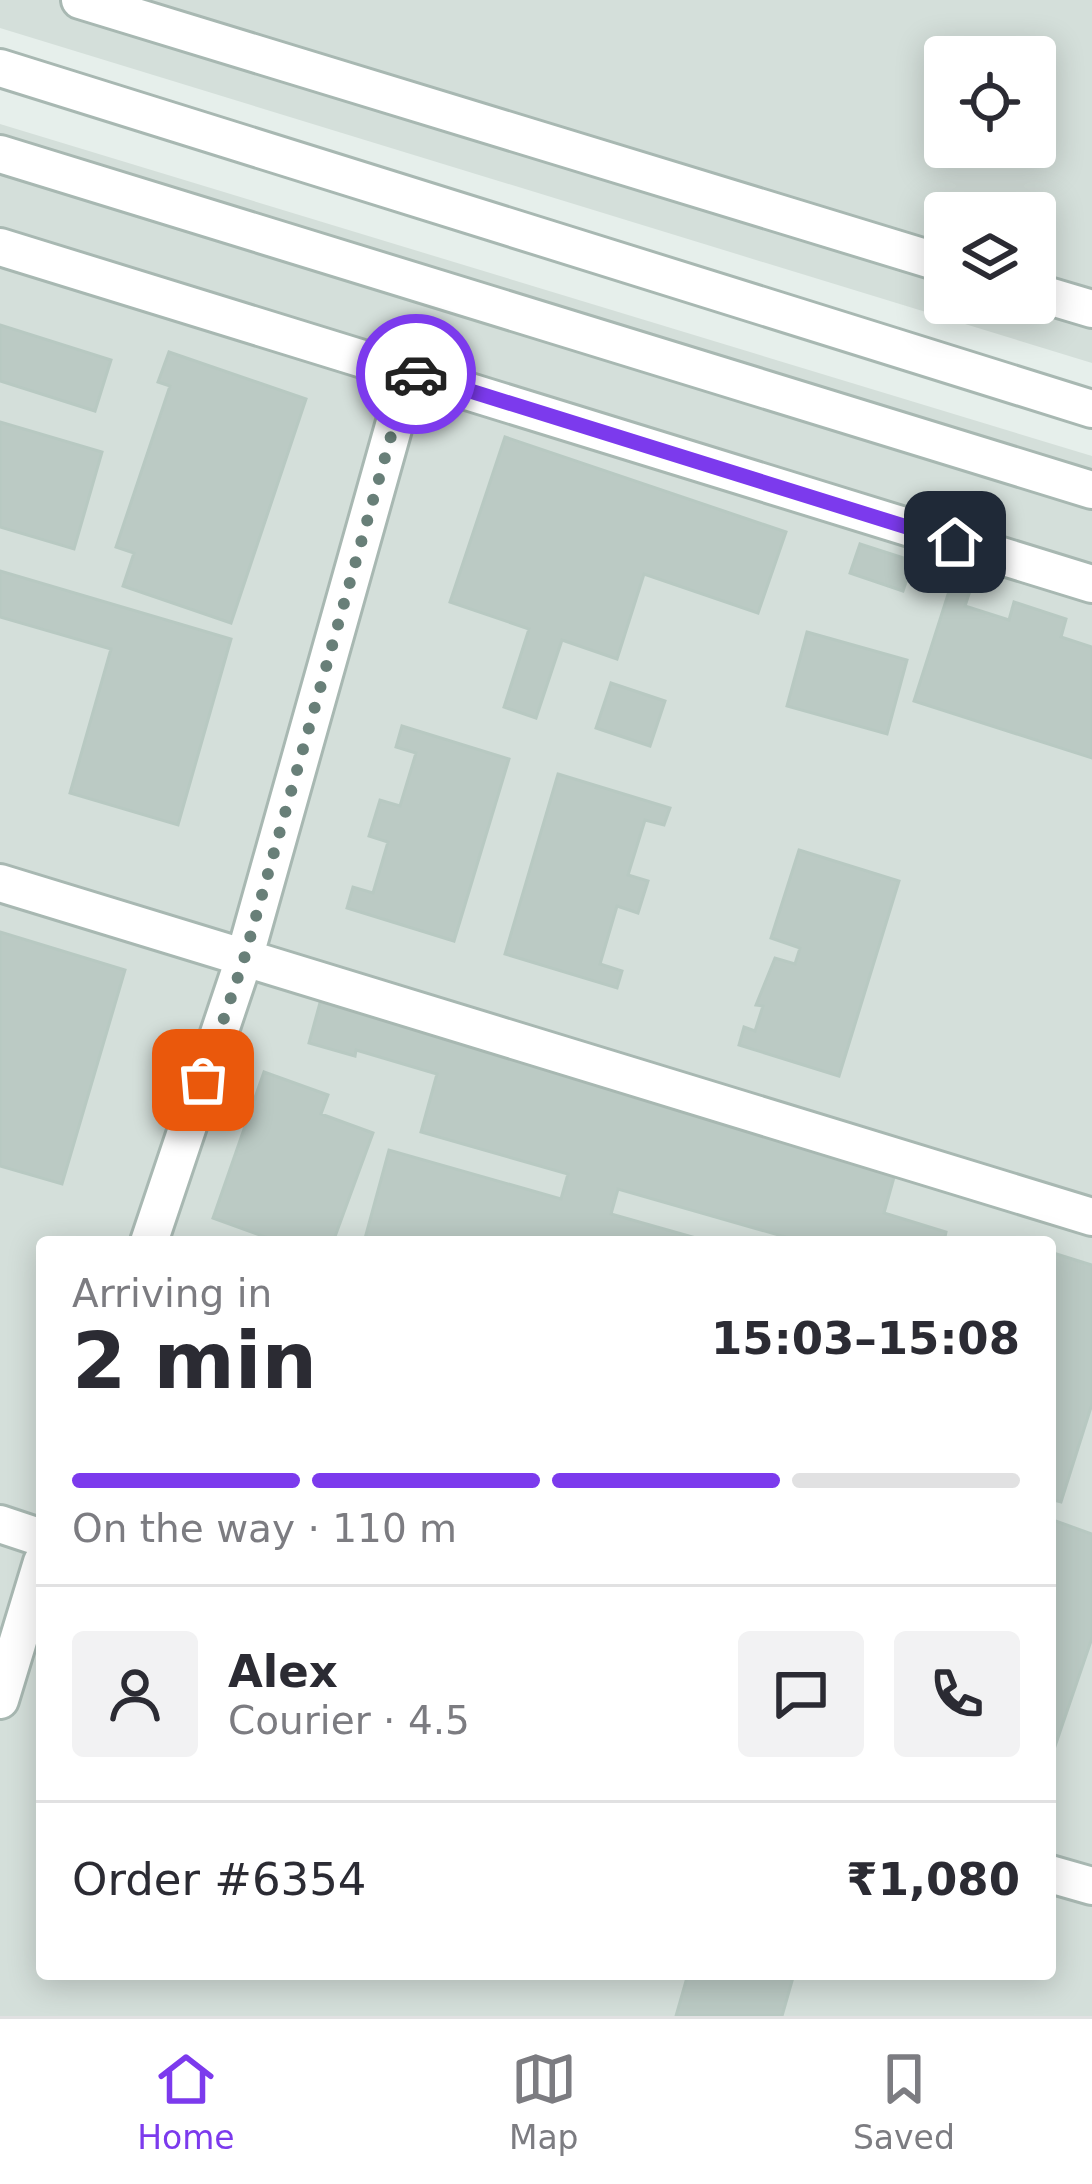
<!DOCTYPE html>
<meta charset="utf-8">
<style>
body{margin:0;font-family:"DejaVu Sans",sans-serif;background:#f2f2f3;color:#2b2b33;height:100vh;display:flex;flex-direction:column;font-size:45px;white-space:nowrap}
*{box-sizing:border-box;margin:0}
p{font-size:39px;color:#7c7c81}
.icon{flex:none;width:66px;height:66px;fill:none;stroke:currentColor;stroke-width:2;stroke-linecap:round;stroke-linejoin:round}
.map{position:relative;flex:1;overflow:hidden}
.details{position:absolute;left:36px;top:1236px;width:1020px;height:744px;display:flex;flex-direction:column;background:#fff;border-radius:12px;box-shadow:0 6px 30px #0003}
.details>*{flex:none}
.buttons{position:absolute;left:924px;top:36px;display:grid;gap:24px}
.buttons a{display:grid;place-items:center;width:132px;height:132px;border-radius:12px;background:#fff;box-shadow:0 6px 30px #0003;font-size:60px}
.pin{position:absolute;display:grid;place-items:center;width:102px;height:102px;color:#fff;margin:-51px;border-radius:24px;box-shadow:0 6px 18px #0006}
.courier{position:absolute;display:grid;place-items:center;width:120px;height:120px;margin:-60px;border:9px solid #7c3aed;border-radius:50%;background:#fff;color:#222;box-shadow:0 3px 15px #0007}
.overview em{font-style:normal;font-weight:700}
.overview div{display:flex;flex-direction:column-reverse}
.overview{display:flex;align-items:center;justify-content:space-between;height:204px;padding:0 36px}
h1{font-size:78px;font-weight:700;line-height:90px}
.bar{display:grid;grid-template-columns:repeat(4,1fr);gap:18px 12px;align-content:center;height:144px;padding:0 36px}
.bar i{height:15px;border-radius:9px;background:#e1e1e2}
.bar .on{background:#7c3aed}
.bar p{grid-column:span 4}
.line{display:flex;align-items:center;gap:30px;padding:0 36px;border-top:3px solid #e1e1e2}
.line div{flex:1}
.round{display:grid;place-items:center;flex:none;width:126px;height:126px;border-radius:12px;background:#f2f2f3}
.tabs{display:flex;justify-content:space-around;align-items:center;height:168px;border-top:3px solid #e1e1e2;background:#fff;font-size:33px;color:#7c7c81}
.tabs a{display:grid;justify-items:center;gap:6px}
.tabs .on{color:#7c3aed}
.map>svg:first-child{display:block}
</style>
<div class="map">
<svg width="1092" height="2016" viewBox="0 0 1092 2016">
<rect width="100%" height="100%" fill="#e6efeb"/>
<path fill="#d4dfda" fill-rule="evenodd" d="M0 0H1092V363L0 28ZM945 57H1035V147H945ZM945 213H1035V303H945Z
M0 124 1092 456V2016H0ZM42 1242H1050V1974H42Z"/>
<path fill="#bbcac4" stroke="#b8c9c2" stroke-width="3" d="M0 325 111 360 95 411 0 381Z
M169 352 306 399 231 623 123 586 134 553 116 547 170 386 158 382Z
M0 422 102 452 74 549 0 527Z
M505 437 786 532 758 613 644 574 617 659 562 640 536 718 504 707 529 629 450 602Z
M860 544 913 561 903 591 850 573Z
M0 571 231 639 178 825 70 793 111 649 0 617Z
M952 582 971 588 965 606 1009 620 1014 602 1066 619 1061 637 1092 647V758L914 701Z
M807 632 907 660 887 734 787 706Z
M611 683 665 701 650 746 596 728Z
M402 726 509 759 454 941 347 908 353 887 373 893 388 842 369 836 380 800 400 806 416 753 396 747Z
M558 774 670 808 664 825 645 820 628 875 648 881 638 913 617 906 600 964 622 971 617 988 505 954Z
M799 850 899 881 839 1076 739 1045 744 1027 755 1031 763 1006 756 1005 775 958 795 964 800 948 771 938Z
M0 932 125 970 62 1184 0 1166Z
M321 999 898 1163 884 1213 946 1232 944 1242H803L618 1189 611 1214 710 1242H364L389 1150 561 1199 568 1174 421 1132 437 1074 356 1050 355 1056 309 1043Z
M264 1072 328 1095 321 1114 373 1133 333 1242H279L213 1218Z
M1050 1252 1092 1265V1404L1061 1502 1050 1499Z
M1050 1519 1092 1534V1638L1050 1761Z
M688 1974H794L782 2016H676Z"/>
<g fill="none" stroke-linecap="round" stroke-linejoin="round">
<defs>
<path id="minor" d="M80 0 945 264
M0 68 1092 409
M0 154 1092 490
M0 247 1092 584
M1035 292 1092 309
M0 883 1092 1217
M149 1242 244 959 409 372
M0 1524 42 1538
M0 1700 42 1562
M1050 1874 1092 1886"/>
</defs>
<use href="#minor" stroke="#a8b8b2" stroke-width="42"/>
<use href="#minor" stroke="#fff" stroke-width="36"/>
</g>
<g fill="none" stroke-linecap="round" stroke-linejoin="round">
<path stroke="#687f78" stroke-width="12" stroke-dasharray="0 21.6" d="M203 1080 244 959 409 372 416 374"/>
<path stroke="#7c3aed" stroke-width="15" d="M416 374 955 542"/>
</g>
</svg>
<div class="buttons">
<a><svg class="icon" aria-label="locate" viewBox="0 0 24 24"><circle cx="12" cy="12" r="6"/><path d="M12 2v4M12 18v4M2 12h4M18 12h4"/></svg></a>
<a><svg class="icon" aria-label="layers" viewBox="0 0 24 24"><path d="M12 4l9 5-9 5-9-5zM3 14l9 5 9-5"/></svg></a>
</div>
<div class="pin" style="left:203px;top:1080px;background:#ea580c"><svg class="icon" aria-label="bag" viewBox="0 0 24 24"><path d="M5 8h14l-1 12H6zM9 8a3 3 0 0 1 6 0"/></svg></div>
<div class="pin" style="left:955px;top:542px;background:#1f2937"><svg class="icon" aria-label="home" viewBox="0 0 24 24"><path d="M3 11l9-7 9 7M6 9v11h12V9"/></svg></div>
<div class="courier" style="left:416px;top:374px"><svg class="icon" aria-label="car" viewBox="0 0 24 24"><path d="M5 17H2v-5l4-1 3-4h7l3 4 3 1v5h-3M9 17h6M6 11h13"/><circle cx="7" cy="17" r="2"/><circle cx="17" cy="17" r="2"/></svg></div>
<section class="details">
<div class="overview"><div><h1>2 min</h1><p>Arriving in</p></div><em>15:03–15:08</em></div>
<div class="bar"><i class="on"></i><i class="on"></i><i class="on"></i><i></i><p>On the way · 110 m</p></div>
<div class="line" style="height:216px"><a class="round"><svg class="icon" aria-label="person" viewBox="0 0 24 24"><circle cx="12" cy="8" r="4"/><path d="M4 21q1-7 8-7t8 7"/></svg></a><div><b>Alex</b><p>Courier · 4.5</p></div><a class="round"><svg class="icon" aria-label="chat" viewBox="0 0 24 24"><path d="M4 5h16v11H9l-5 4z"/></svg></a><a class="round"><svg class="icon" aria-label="phone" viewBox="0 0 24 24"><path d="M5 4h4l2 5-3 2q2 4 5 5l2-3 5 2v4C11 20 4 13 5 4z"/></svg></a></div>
<div class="line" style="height:156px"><div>Order #6354</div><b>₹1,080</b></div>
</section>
</div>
<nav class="tabs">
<a class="on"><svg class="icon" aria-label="home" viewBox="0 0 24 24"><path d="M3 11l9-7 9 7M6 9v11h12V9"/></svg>Home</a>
<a><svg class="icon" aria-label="map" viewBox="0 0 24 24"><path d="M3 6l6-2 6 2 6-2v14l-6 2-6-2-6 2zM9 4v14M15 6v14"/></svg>Map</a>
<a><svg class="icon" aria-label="saved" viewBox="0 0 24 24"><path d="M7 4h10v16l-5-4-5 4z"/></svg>Saved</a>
</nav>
